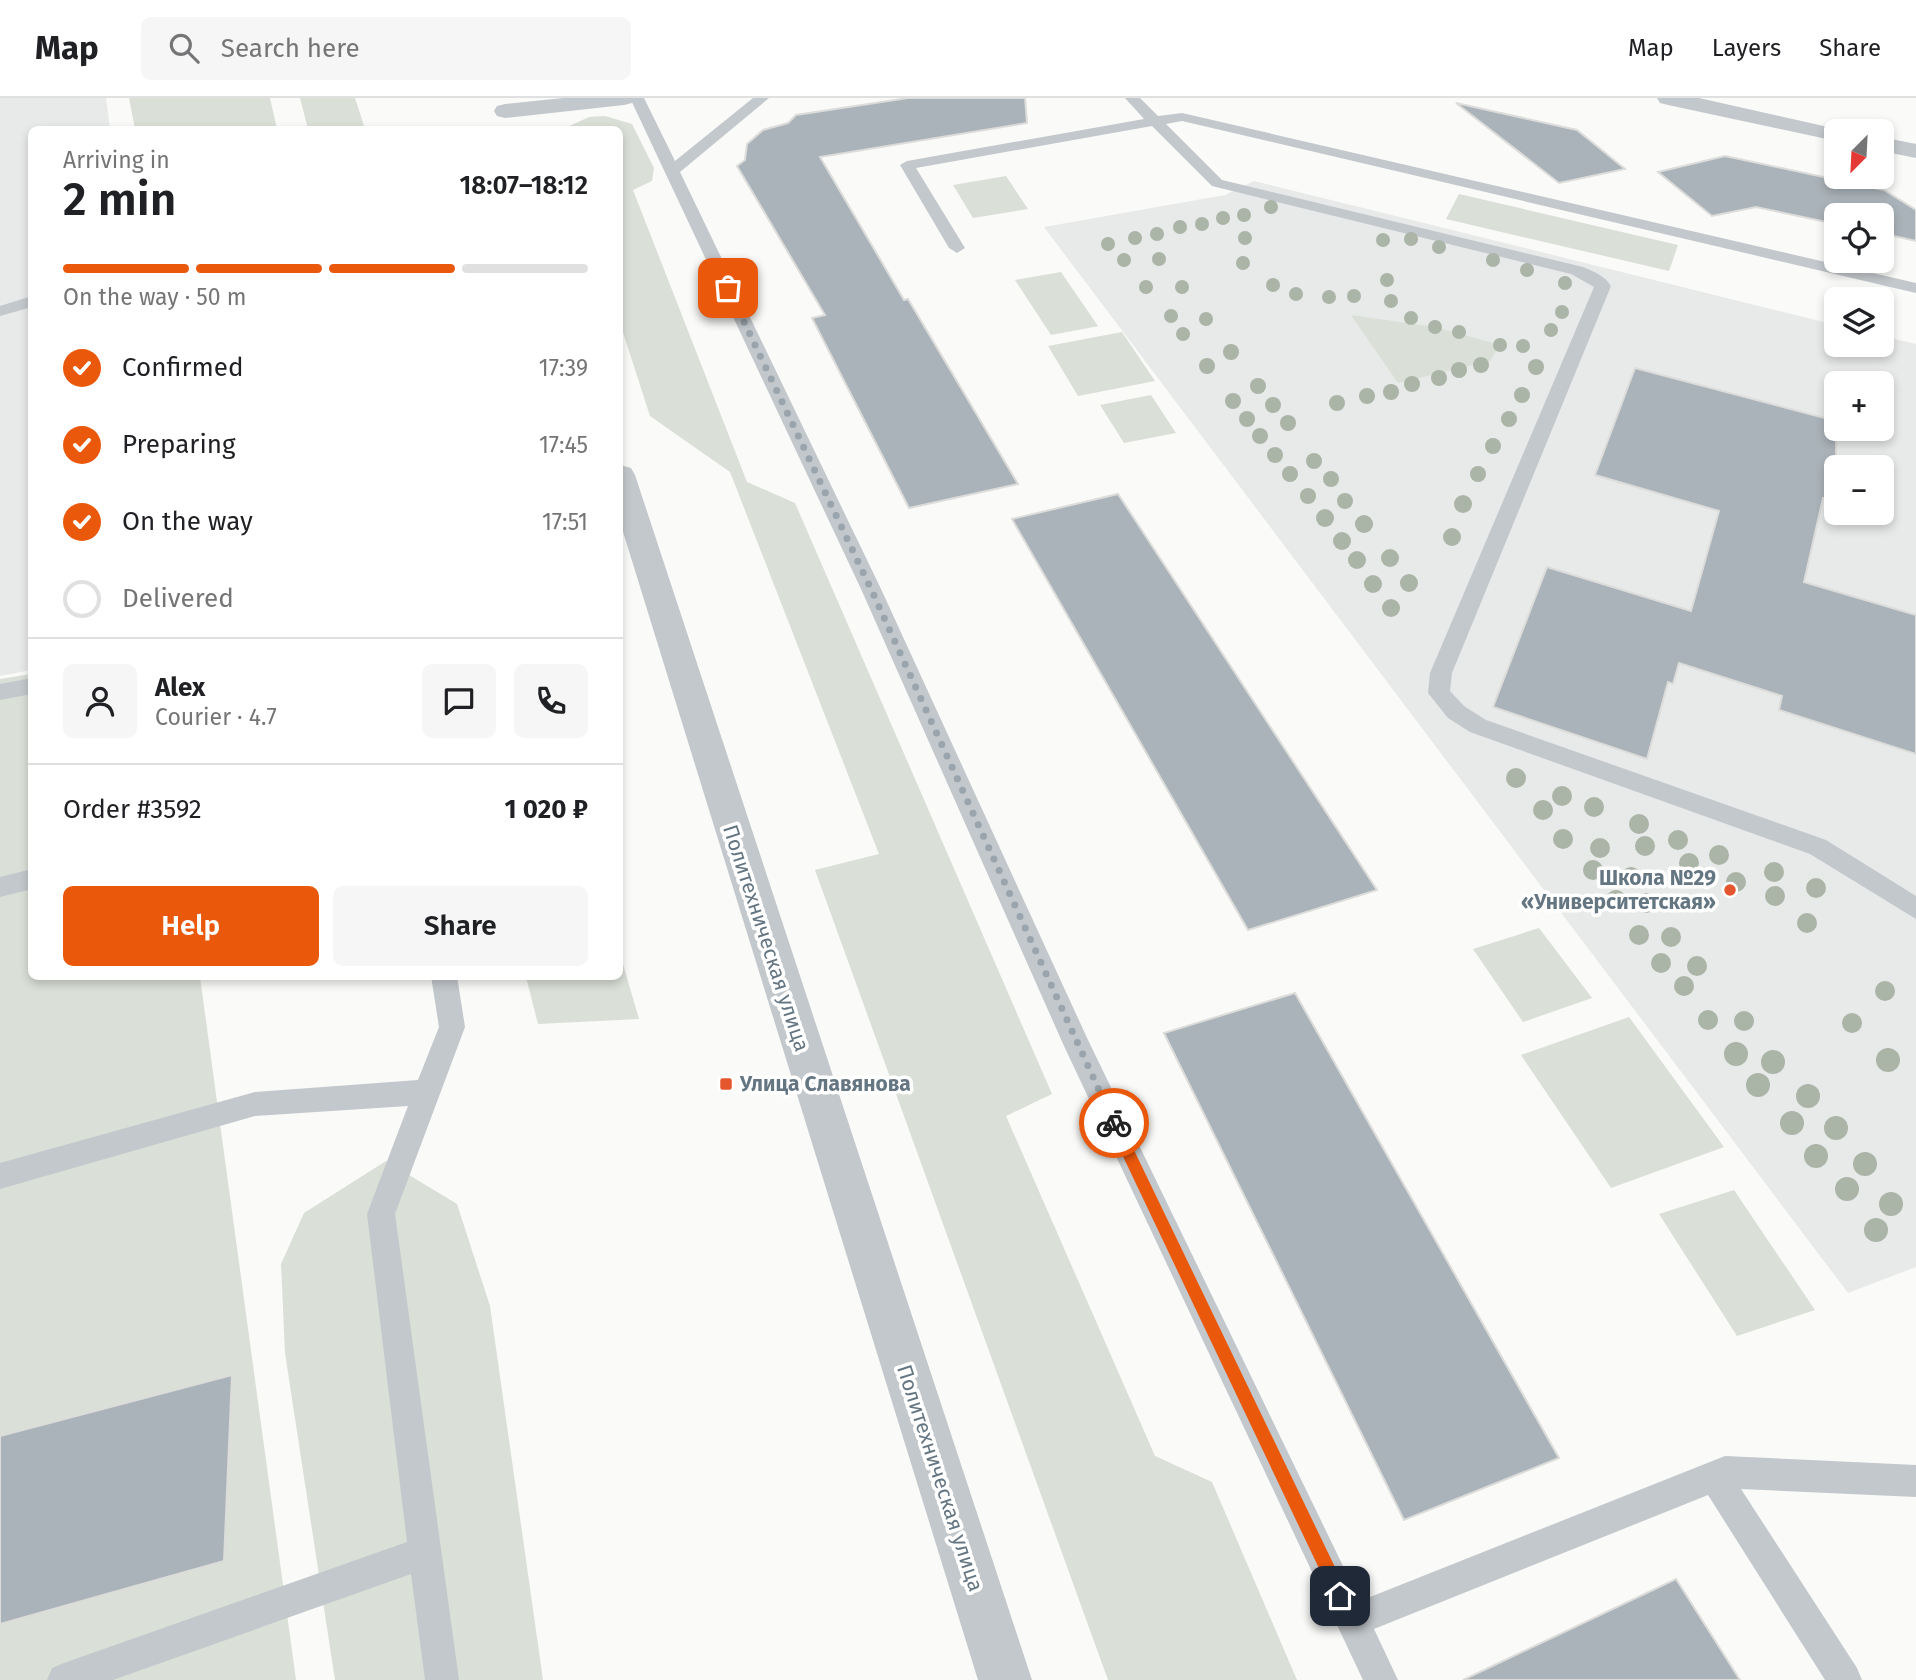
<!DOCTYPE html>
<meta charset="utf-8">
<style>
body{margin:0;font-family:"Fira Sans",sans-serif;background:#f6f6f6;color:#202124;height:100vh;display:flex;flex-direction:column;font-size:26px;white-space:nowrap}
*{box-sizing:border-box;margin:0}
p{font-size:23px;color:#757577}
.icon{flex:none;width:38px;height:38px;fill:none;stroke:currentColor;stroke-width:2;stroke-linecap:round;stroke-linejoin:round}
.map{position:relative;flex:1;overflow:hidden}
.sheet{position:absolute;left:28px;top:28px;width:595px;height:854px;display:flex;flex-direction:column;background:#fff;border-radius:10px;box-shadow:0 4px 10px #0003}
.sheet>*{flex:none}
.needle{width:46px;rotate:204deg}
.tools{position:absolute;left:1824px;top:21px;display:grid;gap:14px}
.tools a{display:grid;place-items:center;width:70px;height:70px;border-radius:10px;background:#fff;box-shadow:0 4px 10px #0003;font-size:35px}
.pin{position:absolute;display:grid;place-items:center;width:60px;height:60px;color:#fff;margin:-30px;border-radius:14px;box-shadow:0 4px 10px #0006}
.courier{position:absolute;display:grid;place-items:center;width:70px;height:70px;margin:-35px;border:5px solid #ea580c;border-radius:50%;background:#fff;color:#222;box-shadow:0 2px 9px #0007}
.summary em{font-style:normal;font-weight:600}
.summary div{display:flex;flex-direction:column-reverse}
.summary{display:flex;align-items:center;justify-content:space-between;height:119px;padding:0 35px}
h1{font-size:46px;font-weight:600;line-height:52px}
.bar{display:grid;grid-template-columns:repeat(4,1fr);gap:10px 7px;align-content:center;height:84px;padding:0 35px}
.bar i{height:9px;border-radius:5px;background:#e0e0e0}
.bar .current{background:#ea580c}
.bar p{grid-column:span 4}
.line{display:flex;align-items:center;gap:18px;padding:0 35px;border-top:2px solid #e0e0e0}
.line div{flex:1}
.round{display:grid;place-items:center;flex:none;width:74px;height:74px;border-radius:10px;background:#f6f6f6}
ol{padding:0 35px;list-style:none}
li{display:flex;align-items:center;gap:21px;height:77px}
li p{margin-inline-start:auto}
li .icon{padding:7px;border-radius:50%;background:#ea580c;color:#fff;stroke-width:4}
li:last-child{color:#757577}
li i{width:38px;height:38px;border:4px solid #e0e0e0;border-radius:50%}
.action{display:flex;gap:14px;margin-top:auto;padding:14px 35px}
.action a{flex:1;height:80px;border-radius:10px;background:#ea580c;color:#fff;font-size:28px;font-weight:600;line-height:80px;text-align:center}
.action a+a{background:#f6f6f6;color:#202124}
header{display:flex;align-items:center;gap:42px;box-sizing:border-box;height:98px;padding:0 35px;background:#fff;border-bottom:2px solid #e0e0e0}
header strong{font-size:33px}
nav{display:flex;gap:38px;margin-inline-start:auto;font-size:24px}
.search{width:490px;height:63px;background:#f6f6f6;display:flex;align-items:center;gap:18px;box-sizing:border-box;padding:0 24px;border-radius:10px;color:#757577;font-size:26px}
.map>svg:first-child{display:block}
</style>
<header>
<strong>Map</strong>
<div class="search"><svg class="icon" aria-label="search" viewBox="0 0 24 24"><circle cx="10" cy="10" r="6"/><path d="M15 15l6 6"/></svg>Search here</div>
<nav><a>Map</a><a>Layers</a><a>Share</a></nav>
</header>
<div class="map">
<svg width="1916" height="1582" viewBox="0 0 1916 1582">
<rect width="100%" height="100%" fill="#fafaf8"/>
<path fill="#e8e9e9" fill-rule="evenodd" d="M0 0H106L110 31 32 32 31 572 0 578Z
M1254 83 1836 227V247H1881V238L1916 246V1169L1848 1195 1044 129 1225 97ZM1836 285H1881V331H1836ZM1836 369H1881V415H1836Z"/>
<path fill="#dadfd7" d="M129 0H270L277 31H135Z
M300 0H355L365 31H308Z
M605 18 632 26 654 70 652 83 633 92 747 384 795 405 1052 996 1006 1018 1155 1358 1212 1384 1297 1582H1108L815 772 879 756 730 374 650 318 620 225V32L563 31 589 19Z
M1006 78 1028 111 973 120 953 87Z
M1459 96 1678 147 1669 173 1446 121Z
M1061 174 1098 228H1099L1051 237 1015 182Z
M1351 217 1435 229 1500 247 1490 263 1398 285Z
M1122 234 1155 283 1078 298 1048 248Z
M1151 297 1176 335 1124 345 1100 307Z
M31 576 32 878 200 879 296 1582H0V581Z
M1539 830 1592 900 1523 924 1473 851Z
M620 856 639 921 538 926 526 879 620 878Z
M1629 919 1724 1049 1611 1090 1521 957Z
M386 1063 457 1106 490 1208 543 1582H335L285 1255 281 1166 304 1115Z
M1734 1092 1815 1212 1737 1238 1659 1116Z"/>
<path fill="#aab3b9" stroke="#dcdcda" stroke-width="2" d="M908 0H1025L1027 25 820 59 904 202 908 201 1018 386 909 410 812 220 825 217 737 68 745 62 747 46 763 32 788 25 796 17Z
M1456 5 1577 32 1625 71 1559 85Z
M1725 58 1884 92 1916 112V143L1881 135V117H1836V126L1756 109 1712 118 1658 74Z
M1635 270 1836 323V331H1838L1836 343V403L1823 400 1804 484 1916 517V656L1779 612 1782 598 1679 565 1673 586 1668 584 1647 661 1493 609 1547 469 1691 513 1719 413 1595 377Z
M1118 396 1377 792 1248 832 1012 421Z
M1295 895 1559 1360 1404 1422 1164 935Z
M232 1277 224 1463 0 1526V1338Z
M1676 1481 1740 1582H1463Z"/>
<g fill="none" stroke-linecap="round" stroke-linejoin="round">
<path fill="#c3c8cc" fill-rule="evenodd" d="M630 0H644L675 63 753 0H769L680 74 881 491 1088 942 1360 1503 1725 1358 1916 1367V1399L1741 1391 1857 1570 1862 1582H1825L1708 1397 1374 1531 1398 1582H1363L1064 948 861 491Z
M1125 0H1140L1158 18 1182 15 1916 185V195L1182 23 1166 26 1222 82 1583 169C1594 174 1604 177 1611 188L1452 575 1450 593 1464 608 1486 622 1826 742 1916 798V821L1810 756 1470 634 1448 620 1428 595 1430 575 1594 189 1571 176 1212 88 1152 28 916 70 965 150 957 155 949 150 900 67 907 63 1144 21Z
M32 198V209L0 218V208Z
M32 580V596L0 602V586Z
M32 771V791L0 799V779Z
M431 878H457L465 929 395 1116 459 1582H425L411 1476 113 1582H47L52 1570 64 1565 407 1444 367 1116 408 1008 255 1018 0 1091V1065L255 994 418 982 439 929Z"/>
<path fill="#c3c8cc" fill-rule="evenodd" d="M563 0H635L632 5 624 7 505 20 497 18 494 13 497 8 505 6Z
M1657 0H1699L1846 33H1836V43L1668 7 1660 5Z
M1881 39 1916 46V60L1881 53Z
M620 367 631 370 635 377 1032 1582H978L620 424Z"/>
</g>
<g fill="#aab4a7">
<circle cx="1271" cy="109" r="7"/>
<circle cx="1244" cy="117" r="7"/>
<circle cx="1223" cy="120" r="7"/>
<circle cx="1202" cy="126" r="7"/>
<circle cx="1180" cy="129" r="7"/>
<circle cx="1157" cy="136" r="7"/>
<circle cx="1135" cy="140" r="7"/>
<circle cx="1245" cy="140" r="7"/>
<circle cx="1411" cy="141" r="7"/>
<circle cx="1383" cy="142" r="7"/>
<circle cx="1108" cy="146" r="7"/>
<circle cx="1439" cy="149" r="7"/>
<circle cx="1159" cy="161" r="7"/>
<circle cx="1124" cy="162" r="7"/>
<circle cx="1493" cy="162" r="7"/>
<circle cx="1243" cy="165" r="7"/>
<circle cx="1527" cy="172" r="7"/>
<circle cx="1387" cy="182" r="7"/>
<circle cx="1565" cy="185" r="7"/>
<circle cx="1273" cy="187" r="7"/>
<circle cx="1146" cy="189" r="7"/>
<circle cx="1182" cy="189" r="7"/>
<circle cx="1296" cy="196" r="7"/>
<circle cx="1354" cy="198" r="7"/>
<circle cx="1329" cy="199" r="7"/>
<circle cx="1391" cy="203" r="7"/>
<circle cx="1562" cy="214" r="7"/>
<circle cx="1171" cy="218" r="7"/>
<circle cx="1411" cy="220" r="7"/>
<circle cx="1206" cy="221" r="7"/>
<circle cx="1435" cy="229" r="7"/>
<circle cx="1551" cy="232" r="7"/>
<circle cx="1459" cy="234" r="7"/>
<circle cx="1183" cy="236" r="7"/>
<circle cx="1500" cy="247" r="7"/>
<circle cx="1523" cy="248" r="7"/>
<circle cx="1231" cy="254" r="8"/>
<circle cx="1481" cy="267" r="8"/>
<circle cx="1207" cy="268" r="8"/>
<circle cx="1536" cy="269" r="8"/>
<circle cx="1459" cy="272" r="8"/>
<circle cx="1439" cy="280" r="8"/>
<circle cx="1412" cy="286" r="8"/>
<circle cx="1258" cy="288" r="8"/>
<circle cx="1391" cy="294" r="8"/>
<circle cx="1522" cy="297" r="8"/>
<circle cx="1367" cy="298" r="8"/>
<circle cx="1233" cy="303" r="8"/>
<circle cx="1337" cy="305" r="8"/>
<circle cx="1273" cy="307" r="8"/>
<circle cx="1247" cy="321" r="8"/>
<circle cx="1509" cy="321" r="8"/>
<circle cx="1288" cy="325" r="8"/>
<circle cx="1260" cy="338" r="8"/>
<circle cx="1493" cy="348" r="8"/>
<circle cx="1275" cy="357" r="8"/>
<circle cx="1314" cy="363" r="8"/>
<circle cx="1290" cy="376" r="8"/>
<circle cx="1478" cy="376" r="8"/>
<circle cx="1331" cy="381" r="8"/>
<circle cx="1308" cy="398" r="8"/>
<circle cx="1345" cy="403" r="8"/>
<circle cx="1463" cy="406" r="9"/>
<circle cx="1325" cy="420" r="9"/>
<circle cx="1364" cy="426" r="9"/>
<circle cx="1452" cy="439" r="9"/>
<circle cx="1342" cy="443" r="9"/>
<circle cx="1390" cy="460" r="9"/>
<circle cx="1357" cy="462" r="9"/>
<circle cx="1409" cy="485" r="9"/>
<circle cx="1373" cy="486" r="9"/>
<circle cx="1391" cy="510" r="9"/>
<circle cx="1516" cy="680" r="10"/>
<circle cx="1562" cy="698" r="10"/>
<circle cx="1594" cy="709" r="10"/>
<circle cx="1543" cy="712" r="10"/>
<circle cx="1639" cy="726" r="10"/>
<circle cx="1563" cy="741" r="10"/>
<circle cx="1678" cy="742" r="10"/>
<circle cx="1645" cy="748" r="10"/>
<circle cx="1600" cy="750" r="10"/>
<circle cx="1719" cy="757" r="10"/>
<circle cx="1689" cy="765" r="10"/>
<circle cx="1593" cy="772" r="10"/>
<circle cx="1774" cy="774" r="10"/>
<circle cx="1631" cy="779" r="10"/>
<circle cx="1736" cy="784" r="10"/>
<circle cx="1816" cy="790" r="10"/>
<circle cx="1775" cy="798" r="10"/>
<circle cx="1616" cy="802" r="10"/>
<circle cx="1646" cy="805" r="10"/>
<circle cx="1807" cy="825" r="10"/>
<circle cx="1639" cy="837" r="10"/>
<circle cx="1671" cy="839" r="10"/>
<circle cx="1661" cy="865" r="10"/>
<circle cx="1697" cy="868" r="10"/>
<circle cx="1684" cy="888" r="10"/>
<circle cx="1885" cy="893" r="10"/>
<circle cx="1708" cy="922" r="10"/>
<circle cx="1744" cy="923" r="10"/>
<circle cx="1852" cy="925" r="10"/>
<circle cx="1736" cy="956" r="12"/>
<circle cx="1888" cy="962" r="12"/>
<circle cx="1773" cy="964" r="12"/>
<circle cx="1758" cy="987" r="12"/>
<circle cx="1808" cy="998" r="12"/>
<circle cx="1792" cy="1025" r="12"/>
<circle cx="1836" cy="1030" r="12"/>
<circle cx="1816" cy="1058" r="12"/>
<circle cx="1865" cy="1066" r="12"/>
<circle cx="1847" cy="1091" r="12"/>
<circle cx="1891" cy="1106" r="12"/>
<circle cx="1876" cy="1132" r="12"/>
</g>
<path fill="#ea580c" d="M1114 1019 1119 1021 1346 1492 1348 1498 1346 1504 1340 1506 1335 1504 1109 1029V1021Z"/>
<g fill="none" stroke-linecap="round" stroke-linejoin="round">
<path stroke="#99a4ac" stroke-width="7" stroke-dasharray="0 12.6" d="M728 190 871 491 1114 1025"/>
</g>
<g fill="#e4572e" stroke="#fff" stroke-width="2.5">
<circle cx="1730" cy="792" r="7"/>
<rect x="719" y="979" width="14" height="14" rx="3.5"/>
</g>
<g text-anchor="middle" dominant-baseline="central" stroke-width="7" stroke-linejoin="round" paint-order="stroke">
<g font-size="21" font-weight="bold" fill="#657683" stroke="#fff" text-anchor="end">
<text x="1716" y="780">Школа №29<tspan x="1716" dy="24">«Университетская»</tspan></text>
<text x="740" y="986" text-anchor="start">Улица Славянова</text>
</g>
<g font-size="21" fill="#657683" stroke="#fff">
<text transform="translate(766 840) rotate(72)">Политехническая улица</text>
<text transform="translate(940 1380) rotate(72)">Политехническая улица</text>
</g>
</g>
</svg>
<div class="tools">
<a><svg class="needle" viewBox="-14 -14 28 28"><path d="M0-13l5 13h-10z" fill="#e53935"/><path d="M0 13l5-13h-10z" fill="#757577"/></svg></a>
<a><svg class="icon" aria-label="locate" viewBox="0 0 24 24"><circle cx="12" cy="12" r="6"/><path d="M12 2v4M12 18v4M2 12h4M18 12h4"/></svg></a>
<a><svg class="icon" aria-label="layers" viewBox="0 0 24 24"><path d="M12 4l9 5-9 5-9-5zM3 14l9 5 9-5"/></svg></a>
<a>+</a>
<a>−</a>
</div>
<div class="pin" style="left:728px;top:190px;background:#ea580c"><svg class="icon" aria-label="bag" viewBox="0 0 24 24"><path d="M5 8h14l-1 12H6zM9 8a3 3 0 0 1 6 0"/></svg></div>
<div class="pin" style="left:1340px;top:1498px;background:#1f2937"><svg class="icon" aria-label="home" viewBox="0 0 24 24"><path d="M3 11l9-7 9 7M6 9v11h12V9"/></svg></div>
<div class="courier" style="left:1114px;top:1025px"><svg class="icon" aria-label="bike" viewBox="0 0 24 24"><circle cx="6" cy="16" r="4"/><circle cx="18" cy="16" r="4"/><path d="M6 16l4-8h5l3 8M10 8l3 8H6M13 5h3"/></svg></div>
<section class="sheet">
<div class="summary"><div><h1>2 min</h1><p>Arriving in</p></div><em>18:07–18:12</em></div>
<div class="bar"><i class="current"></i><i class="current"></i><i class="current"></i><i></i><p>On the way · 50 m</p></div>
<ol>
<li><svg class="icon" aria-label="check" viewBox="0 0 24 24"><path d="M5 12l5 5 9-10"/></svg>Confirmed<p>17:39</p></li>
<li><svg class="icon" aria-label="check" viewBox="0 0 24 24"><path d="M5 12l5 5 9-10"/></svg>Preparing<p>17:45</p></li>
<li><svg class="icon" aria-label="check" viewBox="0 0 24 24"><path d="M5 12l5 5 9-10"/></svg>On the way<p>17:51</p></li>
<li><i></i>Delivered</li>
</ol>
<div class="line" style="height:126px"><a class="round"><svg class="icon" aria-label="person" viewBox="0 0 24 24"><circle cx="12" cy="8" r="4"/><path d="M4 21q1-7 8-7t8 7"/></svg></a><div><b>Alex</b><p>Courier · 4.7</p></div><a class="round"><svg class="icon" aria-label="chat" viewBox="0 0 24 24"><path d="M4 5h16v11H9l-5 4z"/></svg></a><a class="round"><svg class="icon" aria-label="phone" viewBox="0 0 24 24"><path d="M5 4h4l2 5-3 2q2 4 5 5l2-3 5 2v4C11 20 4 13 5 4z"/></svg></a></div>
<div class="line" style="height:91px"><div>Order #3592</div><b>1 020 ₽</b></div>
<div class="action"><a>Help</a><a>Share</a></div>
</section>
</div>
